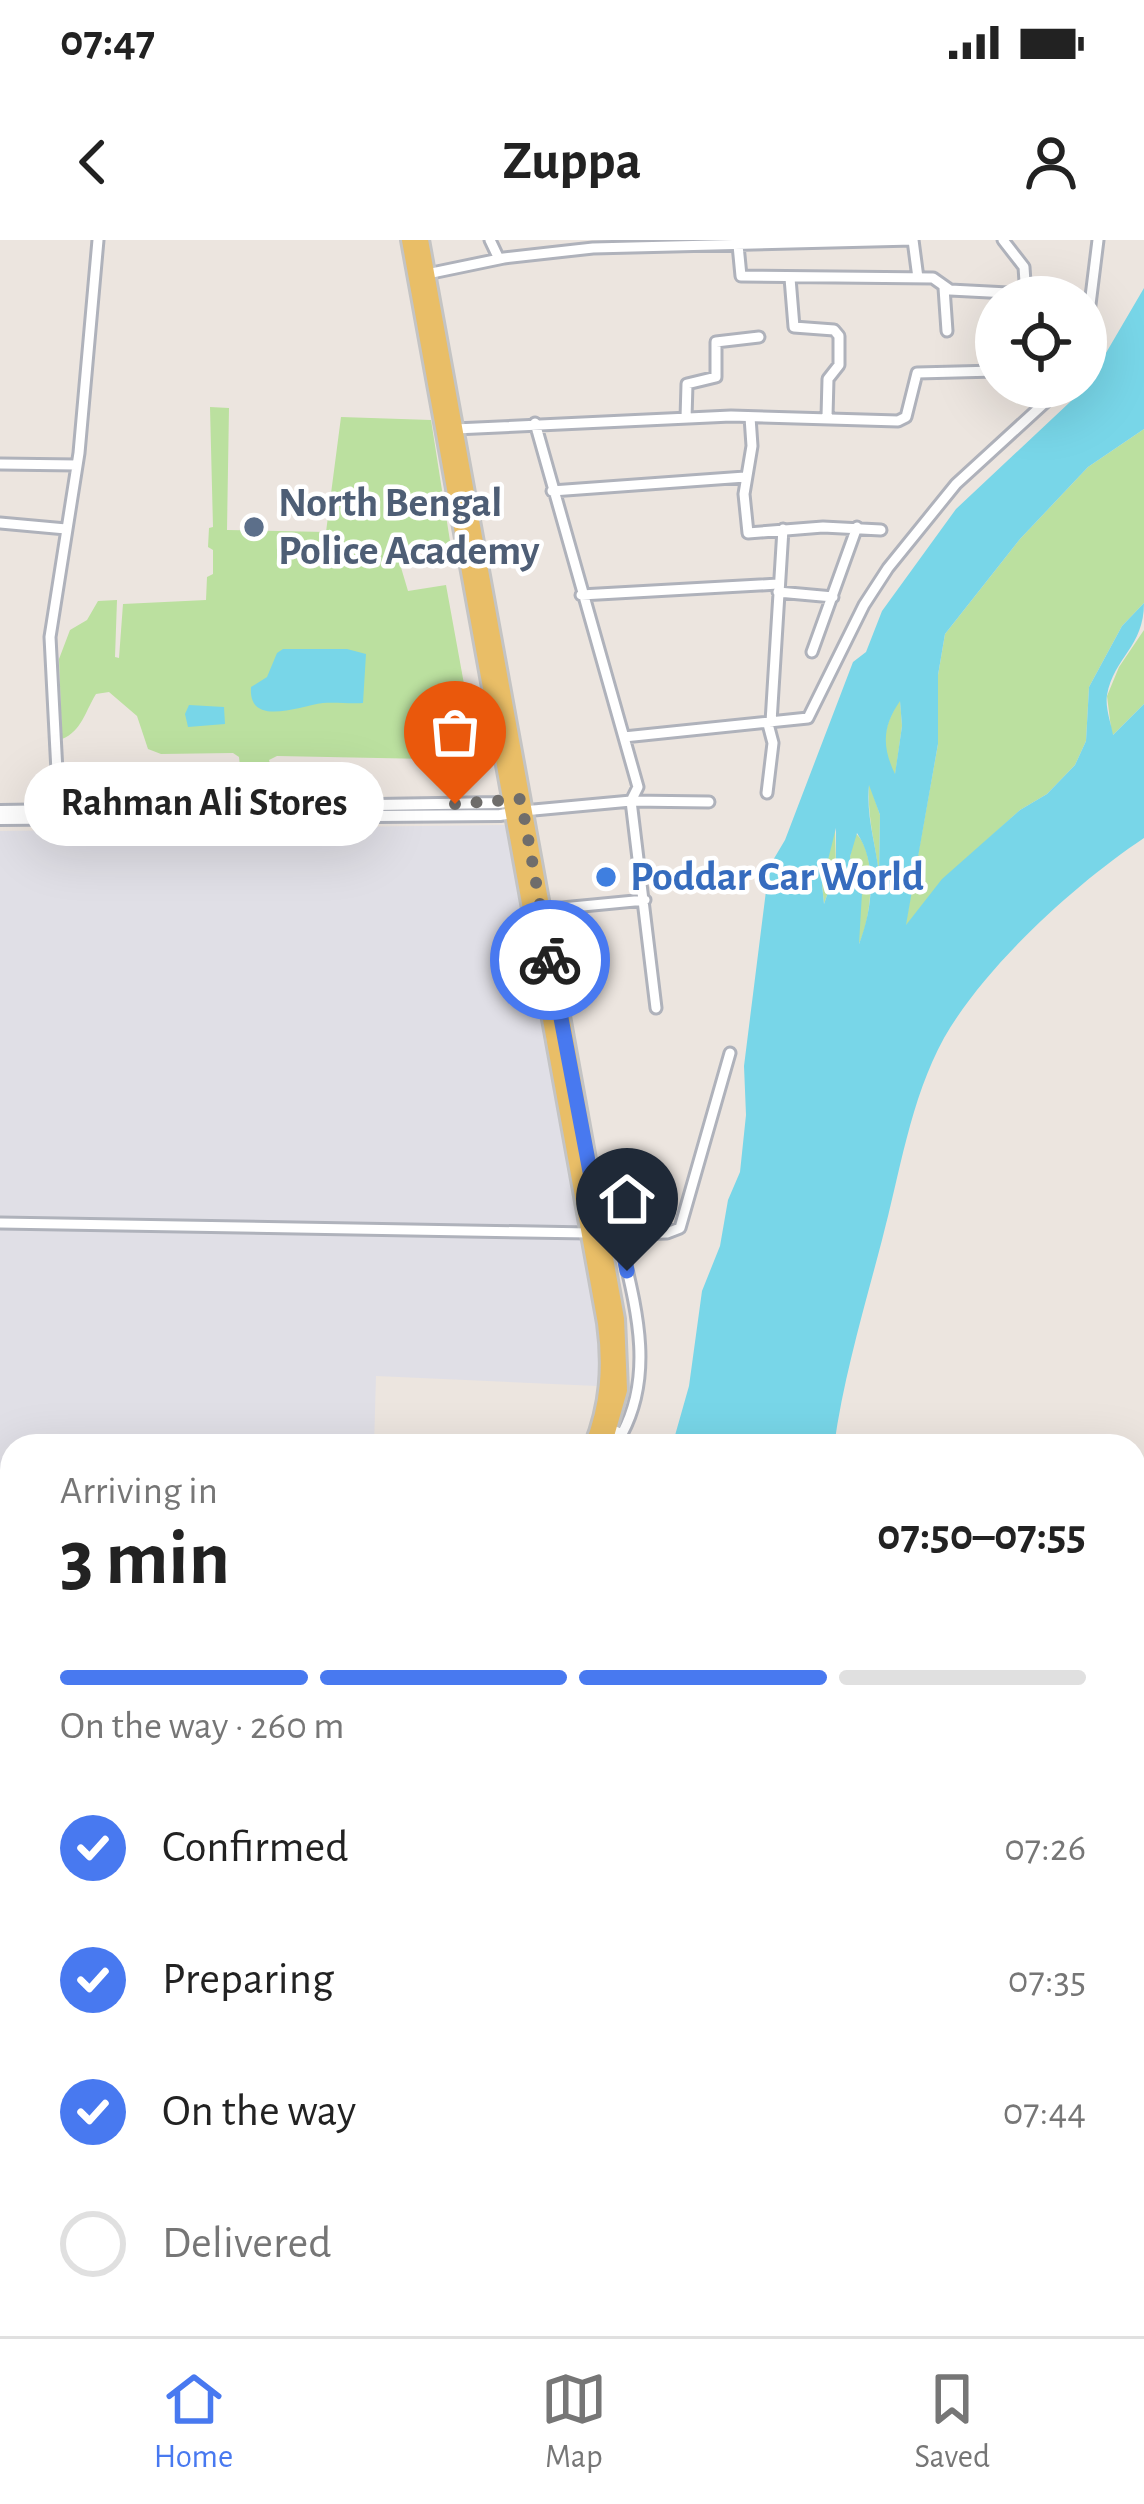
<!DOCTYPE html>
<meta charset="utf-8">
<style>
body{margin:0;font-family:"Alegreya Sans",sans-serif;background:#f6f6f6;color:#222;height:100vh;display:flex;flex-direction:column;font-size:45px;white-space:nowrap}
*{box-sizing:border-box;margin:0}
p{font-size:39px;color:#767676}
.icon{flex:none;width:66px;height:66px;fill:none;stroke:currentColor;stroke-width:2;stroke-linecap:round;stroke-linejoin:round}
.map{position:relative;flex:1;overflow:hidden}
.side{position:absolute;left:0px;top:1194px;width:1146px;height:903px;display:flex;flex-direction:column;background:#fff;border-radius:36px 36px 0 0;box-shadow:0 12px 48px #0002}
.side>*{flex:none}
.fabs{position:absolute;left:975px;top:36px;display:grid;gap:24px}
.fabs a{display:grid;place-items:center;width:132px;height:132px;border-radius:50%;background:#fff;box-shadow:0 12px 48px #0002;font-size:60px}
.pin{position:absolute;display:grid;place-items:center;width:102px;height:102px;color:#fff;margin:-123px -51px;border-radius:50% 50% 50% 0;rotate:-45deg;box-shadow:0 0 12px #0007}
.pin .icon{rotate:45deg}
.courier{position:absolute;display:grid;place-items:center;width:120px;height:120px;margin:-60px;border:9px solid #4879f0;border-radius:50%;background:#fff;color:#222;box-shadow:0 3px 15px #0007}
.bubble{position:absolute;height:84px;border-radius:42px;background:#fff;box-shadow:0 12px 48px #0002;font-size:39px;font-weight:700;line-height:84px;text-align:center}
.summary em{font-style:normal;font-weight:700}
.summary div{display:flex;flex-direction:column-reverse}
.summary{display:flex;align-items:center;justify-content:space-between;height:204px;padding:0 60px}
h1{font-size:78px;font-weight:700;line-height:90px}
.bar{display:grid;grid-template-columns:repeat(4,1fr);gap:18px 12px;align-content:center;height:144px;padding:0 60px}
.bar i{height:15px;border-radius:9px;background:#e0e0e0}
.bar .on{background:#4879f0}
.bar p{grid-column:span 4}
ol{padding:0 60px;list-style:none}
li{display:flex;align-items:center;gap:36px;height:132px}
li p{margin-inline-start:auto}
li .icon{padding:12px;border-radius:50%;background:#4879f0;color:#fff;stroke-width:4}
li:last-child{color:#767676}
li i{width:66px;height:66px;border:6px solid #e0e0e0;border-radius:50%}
.status{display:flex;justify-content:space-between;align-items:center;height:84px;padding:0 60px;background:#fff;direction:ltr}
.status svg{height:33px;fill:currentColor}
header{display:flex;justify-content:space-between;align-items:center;height:156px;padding:0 60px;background:#fff;font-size:54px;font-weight:700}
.tabs{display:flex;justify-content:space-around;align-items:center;height:168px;border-top:3px solid #e0e0e0;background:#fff;font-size:33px;color:#767676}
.tabs a{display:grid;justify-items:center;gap:6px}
.tabs .on{color:#4879f0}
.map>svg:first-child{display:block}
</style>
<div class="status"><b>07:47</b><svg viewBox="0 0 49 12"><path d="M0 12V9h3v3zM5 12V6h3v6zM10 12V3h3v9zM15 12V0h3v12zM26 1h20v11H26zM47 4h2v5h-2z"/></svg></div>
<header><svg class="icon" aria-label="back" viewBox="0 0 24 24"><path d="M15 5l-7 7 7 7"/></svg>Zuppa<svg class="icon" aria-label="person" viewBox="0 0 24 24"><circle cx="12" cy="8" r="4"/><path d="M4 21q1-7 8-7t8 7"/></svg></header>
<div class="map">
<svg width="1144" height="2096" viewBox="0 0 1144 2096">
<rect width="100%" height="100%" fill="#ece5df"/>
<path fill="#e0dfe6" d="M505 585 599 1073 602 1102 597 1146 376 1136 374 1206H12V1288H0V591Z
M12 1468V1964L0 1965V1469Z"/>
<path fill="#bbe09f" d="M210 167 229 168 227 290 326 292 341 177 431 180 450 301 439 308 397 314 408 351 446 345 472 488 447 493 455 531 449 537 432 540 429 519 277 516 269 520 273 534 269 555H243L239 517 233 513 161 514 148 509 137 476 109 452 96 454C86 470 81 492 62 499L59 419 70 390 87 380 98 361 117 360 115 417 119 418 123 364 206 360 207 337 213 334V310L208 307 209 288 213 287Z
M1144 189V363L1122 386 1089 447 1086 501 1075 525 1047 554 1020 570 986 601 925 662 905 687 938 504V435L945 394 1020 299 1088 227Z
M1144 390V464L1112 496 1107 456 1119 427Z
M900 459 902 486 895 536C880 505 882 489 900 459Z
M869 542 880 575 879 634C875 602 867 578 869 542Z
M835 587 836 629 824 664 822 644Z
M855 593C878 611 872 678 859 704 856 691 861 653 862 636L855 633 850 617Z
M0 1364H12V1409H2L0 1414Z"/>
<path fill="#78d6e8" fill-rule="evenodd" d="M1144 48V189L1088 227 1020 299 945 394 938 435V504L906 685 942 639 1020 570 1047 554 1075 525 1086 501 1089 447 1122 386 1144 363C1144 407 1114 417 1107 455 1105 468 1111 483 1113 495L1144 464V598C1075 644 985 726 944 798 910 860 900 933 882 1000 864 1069 844 1135 834 1206H672L689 1146 702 1051 720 1006 728 960 740 932 746 875 744 826 769 627 785 600 853 422 866 412 882 371 956 269 1086 147ZM900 461 902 486 895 534C882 507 882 487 900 461ZM869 545 880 575 879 634C876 605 866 577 869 545ZM836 588V629L824 664 822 644ZM857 593C878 624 872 671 859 704L863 636 854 632 850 617Z
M283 409H347L366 414 363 463C350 464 337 462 323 463 299 466 248 488 251 447L267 437 277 413Z
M189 465 224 467 225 484 188 487 185 474Z
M772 2085H957L959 2096H775Z"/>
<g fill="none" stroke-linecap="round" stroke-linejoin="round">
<defs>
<path id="minor" d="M490 0 499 19
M913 0 918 38
M1003 0 1024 27 1026 57
M738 5 741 36 933 38 950 50 1026 54
M427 34 504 18 593 8 913 0
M790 38 794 87 834 90 839 96V125L828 139 827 176
M944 48 947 91
M1086 97 1098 0
M750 177 752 206 744 254 748 293 823 287 881 290
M686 178 687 144 716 137V102L759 97
M455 189 731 176 898 181 906 177 917 133 996 131
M0 224 77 225
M552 251 745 237
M0 283 66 289
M778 352 833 357
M581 355 778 344
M812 412 857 287
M771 482 783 289
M624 497 808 478 864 365 888 328 956 244 1062 147
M767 553 773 503 768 484
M59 570 50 397 79 213 98 0
M523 571 631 561 638 547 535 183
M541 670 645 660
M656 768 631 561 709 562
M0 983 589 993
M602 995 667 993 680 988 730 813
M611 1189 622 1194C656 1130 634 1061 619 995
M1134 1672 1144 1677
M1134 1857 1144 1846
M1134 1919 1144 1911
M559 2085 566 2096
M203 2096 205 2085
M282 2096V2085
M395 2096 463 2085
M654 2096 657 2085
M1019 2096 1020 2085"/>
<path id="tertiary" d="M0 571 499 563 518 560
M0 579 500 575 520 572
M0 1297H12
M0 1309 12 1310
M0 2011 12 2008"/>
<path id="primary" d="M409 0 605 1083C611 1127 608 1165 592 1206
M421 0 617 1079 620 1150 604 1206
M241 2085 243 2096
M264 2085 265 2096"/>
</defs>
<use href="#minor" stroke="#afb2bb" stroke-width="15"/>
<use href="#tertiary" stroke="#afb2bb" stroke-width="16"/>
<use href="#primary" stroke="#c4c4c4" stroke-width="20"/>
<use href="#minor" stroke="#fff" stroke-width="9"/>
<use href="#tertiary" stroke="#fff" stroke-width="10"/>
<use href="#primary" stroke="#e9be67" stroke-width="14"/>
<path stroke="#a2a6b5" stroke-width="3" d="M1134 2008 1144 2009
M0 2042 12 2037
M1134 2050 1144 2051"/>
</g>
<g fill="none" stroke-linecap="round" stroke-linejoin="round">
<path stroke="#6f6d6b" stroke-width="12" stroke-dasharray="0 21.6" d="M455 564 521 559 550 720"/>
<path stroke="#4879f0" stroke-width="15" d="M550 720 602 995 620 994 627 1031"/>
</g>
<circle fill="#5c6f8a" stroke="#fff" stroke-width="4.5" cx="254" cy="287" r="12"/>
<circle fill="#3f7fe0" stroke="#fff" stroke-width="4.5" cx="606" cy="637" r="12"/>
<g text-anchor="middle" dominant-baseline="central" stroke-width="9" stroke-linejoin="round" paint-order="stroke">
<g font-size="42" font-weight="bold" fill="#4e5e75" stroke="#fff" text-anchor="start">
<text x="278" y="263">North Bengal<tspan x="278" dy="48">Police Academy</tspan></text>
</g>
<g font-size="42" font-weight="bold" fill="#366cbe" stroke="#fff" text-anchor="start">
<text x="630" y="637">Poddar Car World</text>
</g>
</g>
</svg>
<div class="fabs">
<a><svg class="icon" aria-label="locate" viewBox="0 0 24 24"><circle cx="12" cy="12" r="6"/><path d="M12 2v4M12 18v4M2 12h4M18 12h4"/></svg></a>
</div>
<div class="pin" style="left:455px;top:564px;background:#ea580c"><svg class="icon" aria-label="bag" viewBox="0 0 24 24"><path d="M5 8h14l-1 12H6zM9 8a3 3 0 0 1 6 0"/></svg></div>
<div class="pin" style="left:627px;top:1031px;background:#1f2937"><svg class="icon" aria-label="home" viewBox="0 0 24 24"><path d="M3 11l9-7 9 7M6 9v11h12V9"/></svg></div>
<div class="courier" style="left:550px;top:720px"><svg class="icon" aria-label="bike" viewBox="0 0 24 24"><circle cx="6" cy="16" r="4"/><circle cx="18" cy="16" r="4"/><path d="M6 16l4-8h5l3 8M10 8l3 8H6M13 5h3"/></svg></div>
<div class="bubble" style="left:24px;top:522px;width:360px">Rahman Ali Stores</div>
<section class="side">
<div class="summary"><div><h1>3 min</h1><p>Arriving in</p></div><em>07:50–07:55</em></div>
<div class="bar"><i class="on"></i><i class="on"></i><i class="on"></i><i></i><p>On the way · 260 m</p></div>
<ol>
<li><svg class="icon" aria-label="check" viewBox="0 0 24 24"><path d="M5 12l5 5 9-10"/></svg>Confirmed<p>07:26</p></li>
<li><svg class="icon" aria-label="check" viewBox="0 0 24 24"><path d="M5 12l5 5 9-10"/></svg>Preparing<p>07:35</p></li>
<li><svg class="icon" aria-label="check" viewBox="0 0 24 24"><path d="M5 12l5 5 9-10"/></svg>On the way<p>07:44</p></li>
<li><i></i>Delivered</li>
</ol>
</section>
</div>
<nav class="tabs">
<a class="on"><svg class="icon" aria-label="home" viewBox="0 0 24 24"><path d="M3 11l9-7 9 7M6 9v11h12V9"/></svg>Home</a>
<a><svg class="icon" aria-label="map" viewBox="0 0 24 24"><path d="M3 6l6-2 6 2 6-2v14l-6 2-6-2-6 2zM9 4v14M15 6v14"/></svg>Map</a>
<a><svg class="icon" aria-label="saved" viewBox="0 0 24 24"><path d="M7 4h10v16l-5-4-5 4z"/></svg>Saved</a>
</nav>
